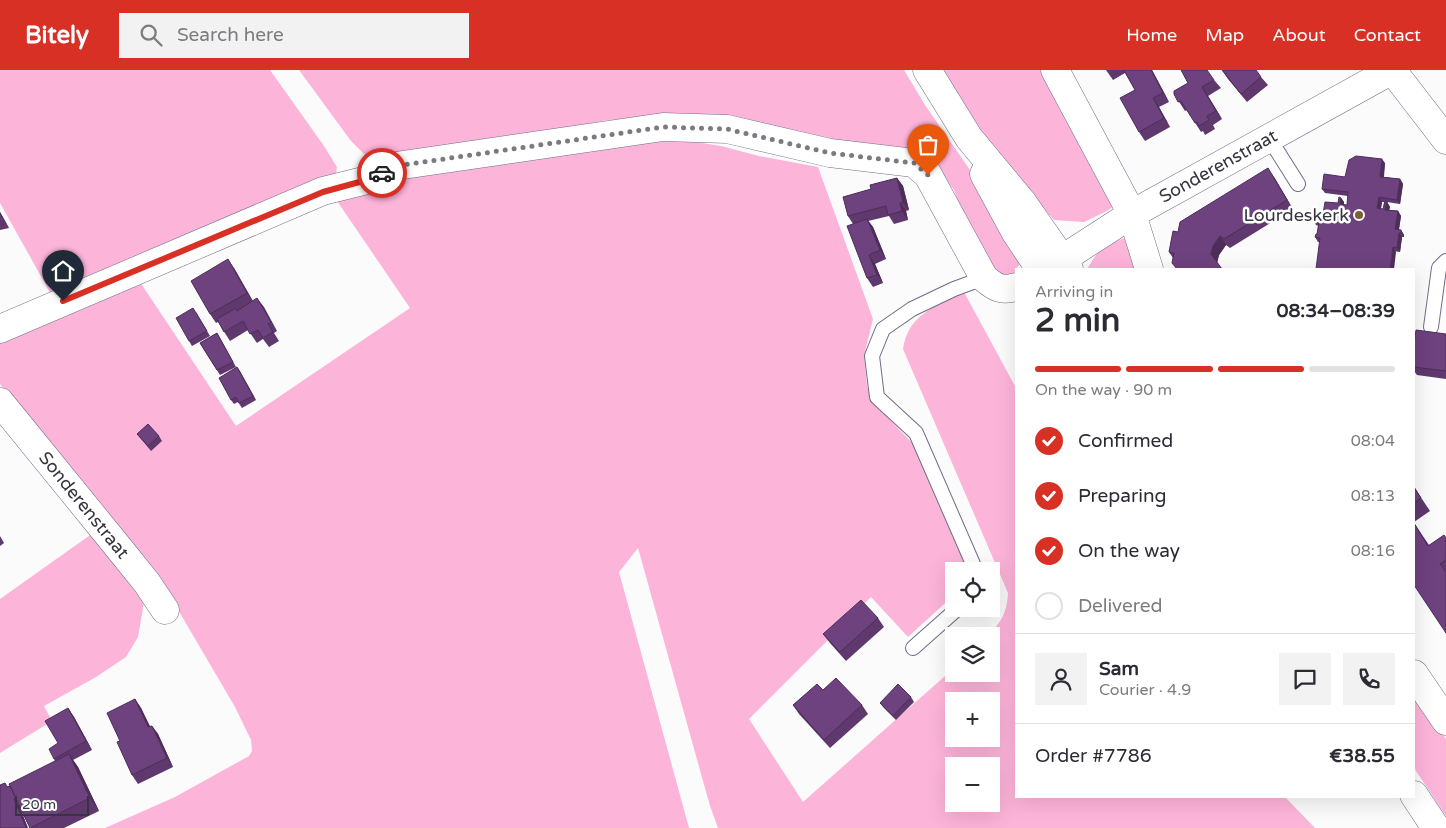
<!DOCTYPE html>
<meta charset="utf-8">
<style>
body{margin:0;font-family:"Varela Round",sans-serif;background:#f2f2f3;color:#2b2b33;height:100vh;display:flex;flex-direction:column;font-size:19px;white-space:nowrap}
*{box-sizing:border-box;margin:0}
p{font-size:16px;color:#7c7c81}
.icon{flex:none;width:28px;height:28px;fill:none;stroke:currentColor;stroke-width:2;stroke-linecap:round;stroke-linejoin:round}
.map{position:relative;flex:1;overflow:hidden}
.sheet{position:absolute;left:1015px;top:198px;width:400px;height:530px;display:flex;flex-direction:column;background:#fff;border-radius:0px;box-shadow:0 5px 20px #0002}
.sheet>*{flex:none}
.fabs{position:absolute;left:945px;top:492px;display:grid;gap:10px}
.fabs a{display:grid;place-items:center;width:55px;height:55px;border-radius:0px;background:#fff;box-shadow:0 5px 20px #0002;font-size:25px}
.scale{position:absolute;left:15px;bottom:12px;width:74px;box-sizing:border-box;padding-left:5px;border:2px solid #353541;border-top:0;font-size:14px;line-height:18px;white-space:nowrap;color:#353541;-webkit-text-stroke:4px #fff;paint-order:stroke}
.pin{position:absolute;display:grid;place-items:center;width:42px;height:42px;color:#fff;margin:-51px -21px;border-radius:50% 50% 50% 0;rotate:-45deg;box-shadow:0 0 5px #0007}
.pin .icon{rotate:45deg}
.courier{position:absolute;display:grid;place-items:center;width:50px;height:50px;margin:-25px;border:4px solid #d93025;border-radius:50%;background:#fff;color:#222;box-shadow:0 1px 6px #0007}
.head em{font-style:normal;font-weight:800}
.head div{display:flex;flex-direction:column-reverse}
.head{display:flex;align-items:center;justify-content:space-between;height:85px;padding:0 20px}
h1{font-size:32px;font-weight:800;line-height:38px}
.bar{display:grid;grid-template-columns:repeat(4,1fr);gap:8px 5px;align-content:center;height:60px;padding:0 20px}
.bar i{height:6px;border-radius:4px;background:#e1e1e2}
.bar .selected{background:#d93025}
.bar p{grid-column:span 4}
.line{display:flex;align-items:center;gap:12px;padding:0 20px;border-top:1px solid #e1e1e2}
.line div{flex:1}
.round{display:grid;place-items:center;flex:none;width:52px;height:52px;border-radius:0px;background:#f2f2f3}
ol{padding:0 20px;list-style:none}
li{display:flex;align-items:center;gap:15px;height:55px}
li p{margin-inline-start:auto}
li .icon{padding:5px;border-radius:50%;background:#d93025;color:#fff;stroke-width:4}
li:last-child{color:#7c7c81}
li i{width:28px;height:28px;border:2px solid #e1e1e2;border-radius:50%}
header{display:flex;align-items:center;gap:30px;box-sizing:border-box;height:70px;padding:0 25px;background:#d93025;color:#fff}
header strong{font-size:24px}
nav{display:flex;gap:28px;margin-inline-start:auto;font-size:18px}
.search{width:350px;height:45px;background:#f2f2f3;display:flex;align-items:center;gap:12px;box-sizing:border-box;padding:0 18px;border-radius:0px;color:#7c7c81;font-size:19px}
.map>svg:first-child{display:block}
</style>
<header>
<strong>Bitely</strong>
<div class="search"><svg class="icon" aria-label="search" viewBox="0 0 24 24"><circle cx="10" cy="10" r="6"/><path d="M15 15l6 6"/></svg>Search here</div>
<nav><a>Home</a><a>Map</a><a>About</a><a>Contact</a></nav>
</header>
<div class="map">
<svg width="1446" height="758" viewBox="0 0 1446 758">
<rect width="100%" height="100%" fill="#fbfbfb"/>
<path fill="#fdb4d9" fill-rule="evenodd" d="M0 0H270L324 76 337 97 336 104 52 226 0 133Z
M299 0H904L925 35 979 113 1024 186 1013 205H1003L985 190 967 157 954 120 932 91 676 47 608 50 516 67 369 89 351 71Z
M939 0H1048L1121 131 1107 141 1084 152 1054 150 1022 114 968 46Z
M640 70H684L721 76 759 86 818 97 873 249 864 286 867 316 872 331 916 377 964 490V501H954V525L908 567 871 527 749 649 803 732 954 598V604H991V566H988C1001 552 1007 543 1008 523L903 279C908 245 936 235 964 222L1016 318V726H1284L1315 758H718L710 736 638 478 619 502 689 758H105L175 727 249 686 252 681 251 670 235 637 177 538 0 314V267L140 212 236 356 410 238 337 131 394 108ZM954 631H991V669H954ZM954 696H991V734H954Z
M1124 168 1134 176 1141 199H1087L1101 177Z
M93 463 145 526 138 567 126 587 96 607 44 636 52 651 0 683V529Z
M1414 622 1446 669V746L1414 698Z"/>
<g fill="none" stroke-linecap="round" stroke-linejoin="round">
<defs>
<path id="lane" d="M1269 68 1298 114
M1431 257 1439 198 1446 191
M972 501 973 494 916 363 877 327 872 286 883 259 912 239 954 219 984 208
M913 578 957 539"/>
<path id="street" d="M1055 0 1132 144 1149 199
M1392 0 1446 70
M1047 199 1132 144 1392 0
M0 259 323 121 363 111 396 96 663 57 727 59 830 83 914 93 928 105 984 208C996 218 1001 221 1016 217
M0 332 118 477 147 513 165 540
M1414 604 1446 651"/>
<path id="secondary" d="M927 0 969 68 1023 133 1069 199
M984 104 1016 163 1040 199
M1414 725 1436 758"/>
</defs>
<use href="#lane" stroke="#6d6d88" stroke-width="16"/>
<use href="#street" stroke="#6d6d88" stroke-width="29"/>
<use href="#secondary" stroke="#6d6d88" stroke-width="29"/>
<use href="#lane" stroke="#fff" stroke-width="14"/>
<use href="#street" stroke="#fff" stroke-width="28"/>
<use href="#secondary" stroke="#fff" stroke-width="28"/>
</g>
<path fill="#5f386d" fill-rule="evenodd" d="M1106 0H1152L1169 32 1159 37 1170 57 1145 71 1139 62 1135 20 1125 3 1113 10Z
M1222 0 1261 7 1268 15 1247 32 1228 9Z
M1214 10 1221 18 1208 26 1222 49 1213 55 1215 59 1205 65 1203 61 1201 62 1187 40 1185 41 1174 24Z
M1385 93 1384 107 1400 109 1403 114 1400 134 1387 132 1390 137 1389 140 1398 141 1401 146 1399 160H1401L1404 165V167H1402L1400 182 1318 172 1315 167 1317 164 1319 156 1316 155 1313 150H1322L1338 133 1341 128 1344 132V135H1347L1348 126 1325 123 1322 119 1345 107ZM1382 132H1384L1383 139H1381Z
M1274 107 1293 139 1230 178 1226 175 1219 185 1217 193 1173 188 1169 182Z
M897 108 903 116 909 140 906 141 908 150 894 154 889 146 868 151 873 157 886 189 875 194 883 213 873 217 867 208 853 154 848 146 871 119Z
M0 142 9 158 0 160Z
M234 198 253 231 257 228 277 261 274 263 279 271 269 277 263 269 257 273 248 260 230 271 218 252 216 253 210 244Z
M196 242 210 266 192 276 189 271Z
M217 263 236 297 220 305 200 273Z
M1446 264V309L1417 305 1414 301V273Z
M237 297 256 330 242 338 238 332 234 334 231 330Z
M137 364 159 366 162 371 151 381Z
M1414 417 1430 441 1414 452Z
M1414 453 1429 475 1446 468V563Z
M0 466 4 473 0 476Z
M878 548 884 557 846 591 830 573 823 564Z
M823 620 862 635 868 644 830 678 799 644 793 635Z
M911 627 914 632 896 650 883 637 880 633Z
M135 629 141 638 150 656H152L158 664 173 697 138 714 132 705 120 671Z
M68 638 74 647 92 680 73 690 78 697 99 741 64 758H30L20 738 28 758 5 713 8 717 55 691 54 689Z"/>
<path fill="#4d2e59" d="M1151 0H1152L1169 32 1163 23Z
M1202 17 1208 26 1222 49 1216 41Z
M1153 28 1159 37 1170 57 1164 48Z
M1382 89 1385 93 1383 111 1380 107Z
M1268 98 1274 107 1293 139 1287 130Z
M897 108 903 116 909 140 903 132Z
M1400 109 1403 114 1400 134 1397 130Z
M1379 127 1382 132 1380 143 1377 138Z
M1341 128 1344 132 1343 139 1340 134Z
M1387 132 1390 137 1388 144 1385 140Z
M900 133 906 141 908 150 902 141Z
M1398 141 1401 146 1398 164 1395 159Z
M0 142 9 158 3 149 0 144Z
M867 149 873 157 886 189 880 180Z
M1401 160 1404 165V167L1401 163Z
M1399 163 1402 167 1400 182 1397 178Z
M1220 166 1226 175 1219 185 1217 193 1211 184 1213 176Z
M1393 177 1396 182 1394 199H1390Z
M869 185 875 194 883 213 877 205Z
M228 189 234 198 253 232 247 223Z
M257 228 264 237 277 261 271 252Z
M237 297 240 301 256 330 253 326Z
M135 629 141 638 154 666 148 657Z
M68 638 74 647 92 680 86 671Z
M152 656 158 664 173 697 167 688Z
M69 684 78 697 99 741 90 728Z
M14 729 20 738 28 758H26Z"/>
<path fill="#6e417f" stroke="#4d2e59" d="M1124 0H1151L1163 23 1153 28 1164 48 1139 62 1120 28 1135 20Z
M1181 0H1207L1214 10 1202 17 1216 41 1207 46 1209 50 1199 56 1197 52 1195 53 1181 31 1178 32 1174 24V21L1188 13Z
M1222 0H1256L1261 7 1241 24Z
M1356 86 1382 89 1380 107 1400 109 1397 130 1379 127 1377 138 1383 139 1385 132H1387L1385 140 1398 141 1395 159 1401 160V163H1399L1397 178 1393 177 1390 199H1316L1320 168 1315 167 1316 164H1317L1319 152 1313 150 1314 149 1322 150 1325 132 1338 133 1339 127 1341 128 1340 134 1347 135 1348 122 1322 119 1324 104 1345 107 1349 90Z
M1268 98 1287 130 1224 169 1220 166 1213 176 1211 184 1222 199H1177L1172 193 1174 183 1169 182 1173 161 1178 162 1180 152Z
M897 108 903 132 900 133 902 141 888 145 886 136 848 146 843 127 871 119 870 115Z
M867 149 880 180 869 185 877 205 867 208 847 156Z
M228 189 247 223 210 244 191 211Z
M257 228 271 252 268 254 273 262 263 268 258 260 250 264 243 251 224 262 217 249 236 238 237 241Z
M193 238 207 261 189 271 176 248Z
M1416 260 1446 264V301L1414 297V273Z
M217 263 233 292 217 300 200 273Z
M237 297 253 326 239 333 236 327 231 330 219 308Z
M148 354 159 366 148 376 137 364Z
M1414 417 1421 428 1414 433Z
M1414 453 1428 476 1444 465 1446 468V490L1440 494 1446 502V563L1414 515Z
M861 530 878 548 840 582 823 564Z
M836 608 862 635 824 670 793 635 817 614 823 620Z
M898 614 911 627 893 646 880 633Z
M135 629 148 657 152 656 167 688 132 705 117 672 120 671 107 643Z
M68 638 86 671 54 689 49 679 58 673 45 651Z
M69 684 90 728 30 758 9 714Z
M5 713 7 717 10 716 16 728 14 729 26 758H0V715Z"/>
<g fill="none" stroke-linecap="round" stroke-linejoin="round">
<path stroke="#7a7a82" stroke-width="5" stroke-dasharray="0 9" d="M382 103 396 96 663 57 727 59 830 83 914 93 928 105"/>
<path stroke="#d93025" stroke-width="6" d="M63 231 323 122 363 111 382 103"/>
</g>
<circle fill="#7a6132" stroke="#fff" stroke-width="2" cx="1359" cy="145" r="5"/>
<g text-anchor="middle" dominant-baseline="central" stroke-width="5" stroke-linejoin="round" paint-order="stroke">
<g font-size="18" fill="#353541" stroke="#fff">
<text transform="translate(1218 96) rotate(-29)">Sonderenstraat</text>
<text transform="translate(84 435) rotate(51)">Sonderenstraat</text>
</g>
<g font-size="18" fill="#353541" stroke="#fff" text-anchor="end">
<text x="1349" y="145">Lourdeskerk</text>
</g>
</g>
</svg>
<div class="fabs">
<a><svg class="icon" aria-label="locate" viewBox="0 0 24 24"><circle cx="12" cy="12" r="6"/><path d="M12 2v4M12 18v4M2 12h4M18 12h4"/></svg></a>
<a><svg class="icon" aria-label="layers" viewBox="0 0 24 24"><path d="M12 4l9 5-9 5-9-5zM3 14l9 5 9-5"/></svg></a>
<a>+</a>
<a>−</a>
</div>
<div class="scale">20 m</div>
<div class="pin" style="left:928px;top:105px;background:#ea580c"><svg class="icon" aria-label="bag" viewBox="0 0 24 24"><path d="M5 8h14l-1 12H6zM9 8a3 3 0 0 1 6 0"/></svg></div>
<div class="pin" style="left:63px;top:231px;background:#1f2937"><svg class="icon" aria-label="home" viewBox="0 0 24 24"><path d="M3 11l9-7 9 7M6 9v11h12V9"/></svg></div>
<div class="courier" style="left:382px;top:103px"><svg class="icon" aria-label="car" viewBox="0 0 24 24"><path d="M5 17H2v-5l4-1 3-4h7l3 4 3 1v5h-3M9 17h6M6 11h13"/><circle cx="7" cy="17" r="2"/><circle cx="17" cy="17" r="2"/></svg></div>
<section class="sheet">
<div class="head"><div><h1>2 min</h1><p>Arriving in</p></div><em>08:34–08:39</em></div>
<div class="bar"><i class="selected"></i><i class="selected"></i><i class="selected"></i><i></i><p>On the way · 90 m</p></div>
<ol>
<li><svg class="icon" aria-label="check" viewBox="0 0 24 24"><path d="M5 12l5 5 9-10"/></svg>Confirmed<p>08:04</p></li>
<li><svg class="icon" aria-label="check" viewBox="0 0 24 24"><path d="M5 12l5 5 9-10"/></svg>Preparing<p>08:13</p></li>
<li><svg class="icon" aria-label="check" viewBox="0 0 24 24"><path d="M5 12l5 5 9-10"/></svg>On the way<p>08:16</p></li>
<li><i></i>Delivered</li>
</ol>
<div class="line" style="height:90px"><a class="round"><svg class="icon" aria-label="person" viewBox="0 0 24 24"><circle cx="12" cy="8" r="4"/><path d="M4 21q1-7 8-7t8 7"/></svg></a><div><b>Sam</b><p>Courier · 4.9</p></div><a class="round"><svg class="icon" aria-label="chat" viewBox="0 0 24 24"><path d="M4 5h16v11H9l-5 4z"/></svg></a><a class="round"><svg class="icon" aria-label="phone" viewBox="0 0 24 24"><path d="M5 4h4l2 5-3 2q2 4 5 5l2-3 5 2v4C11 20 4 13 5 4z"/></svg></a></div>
<div class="line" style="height:65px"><div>Order #7786</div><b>€38.55</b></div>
</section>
</div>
